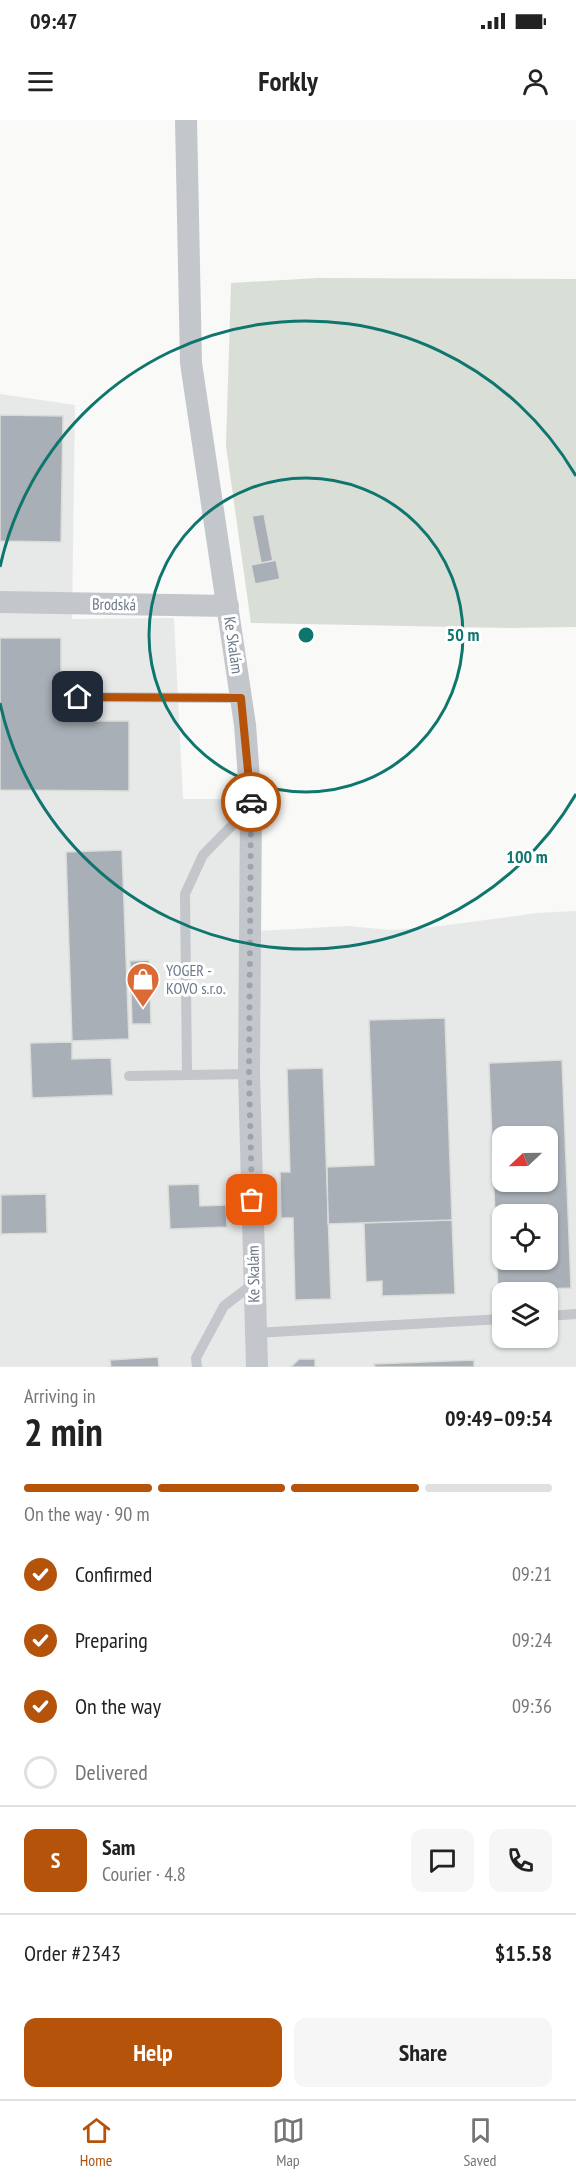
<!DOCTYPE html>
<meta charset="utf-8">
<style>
body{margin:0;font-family:"PT Sans Narrow",sans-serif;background:#f6f6f6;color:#222;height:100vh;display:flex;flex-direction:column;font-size:22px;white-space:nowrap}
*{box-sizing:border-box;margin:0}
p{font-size:20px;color:#767676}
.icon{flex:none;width:33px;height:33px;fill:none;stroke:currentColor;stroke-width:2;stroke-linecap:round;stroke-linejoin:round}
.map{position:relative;height:1247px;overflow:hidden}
.sheet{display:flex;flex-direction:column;background:#fff;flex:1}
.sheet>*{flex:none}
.needle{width:39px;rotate:248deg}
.buttons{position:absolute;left:492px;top:1006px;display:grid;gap:12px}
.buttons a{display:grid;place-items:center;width:66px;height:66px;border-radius:12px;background:#fff;box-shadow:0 2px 4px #0004;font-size:30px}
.pin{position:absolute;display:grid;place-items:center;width:51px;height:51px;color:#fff;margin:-26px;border-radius:12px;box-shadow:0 3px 9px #0006}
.courier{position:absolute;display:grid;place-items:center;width:60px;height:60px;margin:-30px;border:4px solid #b45309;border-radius:50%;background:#fff;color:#222;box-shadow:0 2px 8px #0007}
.summary em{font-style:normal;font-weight:800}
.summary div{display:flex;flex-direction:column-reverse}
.summary{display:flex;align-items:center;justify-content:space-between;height:102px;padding:0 24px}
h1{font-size:39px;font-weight:800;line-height:45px}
.bar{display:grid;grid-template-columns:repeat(4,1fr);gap:9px 6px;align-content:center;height:72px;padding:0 24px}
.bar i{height:8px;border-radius:4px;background:#e0e0e0}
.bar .selected{background:#b45309}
.bar p{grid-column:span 4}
.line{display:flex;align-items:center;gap:15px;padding:0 24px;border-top:2px solid #e0e0e0}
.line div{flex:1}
.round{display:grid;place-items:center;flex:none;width:63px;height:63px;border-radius:12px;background:#f6f6f6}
ol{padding:0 24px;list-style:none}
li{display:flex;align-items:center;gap:18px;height:66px}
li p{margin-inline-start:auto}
li .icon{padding:6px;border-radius:50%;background:#b45309;color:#fff;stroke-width:4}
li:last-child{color:#767676}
li i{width:33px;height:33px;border:3px solid #e0e0e0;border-radius:50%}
.cta{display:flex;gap:12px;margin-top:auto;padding:12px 24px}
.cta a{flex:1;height:69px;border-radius:12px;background:#b45309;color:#fff;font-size:24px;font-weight:800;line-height:69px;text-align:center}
.cta a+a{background:#f6f6f6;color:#222}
.status{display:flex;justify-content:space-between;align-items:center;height:42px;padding:0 30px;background:#fff;direction:ltr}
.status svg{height:16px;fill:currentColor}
header{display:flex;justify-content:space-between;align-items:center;height:78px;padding:0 24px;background:#fff;font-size:27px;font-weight:800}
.menu{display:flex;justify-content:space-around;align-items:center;height:84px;border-top:2px solid #e0e0e0;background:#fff;font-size:16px;color:#767676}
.menu a{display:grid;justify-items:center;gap:3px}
.menu .selected{color:#b45309}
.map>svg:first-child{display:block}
</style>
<div class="status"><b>09:47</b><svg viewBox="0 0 49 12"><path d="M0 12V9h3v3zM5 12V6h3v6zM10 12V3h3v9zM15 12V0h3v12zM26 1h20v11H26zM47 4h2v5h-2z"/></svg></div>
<header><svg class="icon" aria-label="menu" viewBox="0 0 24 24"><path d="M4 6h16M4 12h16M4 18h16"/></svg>Forkly<svg class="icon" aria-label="person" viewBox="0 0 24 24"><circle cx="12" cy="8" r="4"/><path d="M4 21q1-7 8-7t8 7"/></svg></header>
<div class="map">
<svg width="576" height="1247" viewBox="0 0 576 1247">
<rect width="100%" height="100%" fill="#f9f9f7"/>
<path fill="#e7e8e8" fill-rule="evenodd" d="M0 274 75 285 72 499 174 498 183 679H242L239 812 348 806 390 810 433 807 537 793 576 791V1247H0ZM502 1017H548V1062H502ZM502 1095H548V1140H502ZM502 1173H548V1218H502Z"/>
<path fill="#d9ded7" d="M318 158 576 159V507L509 508 251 503 226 326 231 163Z"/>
<path fill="#a8afb6" stroke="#dbdbd9" stroke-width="1.5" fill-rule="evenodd" d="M0 295 63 296 61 422 0 421Z
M264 394 273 441 261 443 252 396Z
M276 440 280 459 255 464 251 445Z
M0 518H61V601H129V671L0 670Z
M122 730 129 919 72 921 66 732Z
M149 840 151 904H132L130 841Z
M445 898 452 1100 328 1104 327 1047 374 1045 369 900Z
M72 922V939L111 938 113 975 32 978 30 923Z
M562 940 571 1168 498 1171 489 943ZM502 1017H548V1062H502ZM502 1095H548V1140H502Z
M323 948 331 1179 295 1180 293 1098H281L280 1052H290L287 949Z
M199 1064 200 1086 226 1085 227 1107 170 1109 168 1065Z
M46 1074 47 1113 1 1114V1075Z
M452 1100 455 1174 382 1176V1161L366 1162 364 1103Z
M158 1237 159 1247H111L110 1240Z
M299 1239H315V1247H291Z
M474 1240V1247H375L374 1244Z"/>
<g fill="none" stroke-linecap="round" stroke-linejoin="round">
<path stroke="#c3c6ca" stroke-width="10" d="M78 577 241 578
M187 954 185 774 203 735 249 688
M129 956 249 954
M548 1196 576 1194
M255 1213 502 1199
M197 1247 196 1238 224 1186 253 1164"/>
<path stroke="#c3c6ca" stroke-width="22" d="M186 0 191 243 245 605 251 685 249 954 257 1247
M0 482 228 486"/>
</g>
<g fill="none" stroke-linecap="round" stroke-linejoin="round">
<path stroke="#9ca5ae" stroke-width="6" stroke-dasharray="0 10.8" d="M251 682 249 954 252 1080"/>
<path stroke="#b45309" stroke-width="8" d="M78 577 241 578 251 682"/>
</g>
<g fill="none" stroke="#0f766e" stroke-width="3">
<circle cx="306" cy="515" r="157"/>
<path d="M576 674A313 313 0 0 1 0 583M0 447A313 313 0 0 1 576 356"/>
</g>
<defs>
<symbol id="shop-pin" viewBox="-11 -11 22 30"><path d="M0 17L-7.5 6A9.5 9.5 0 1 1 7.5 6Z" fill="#db6a35" stroke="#fff"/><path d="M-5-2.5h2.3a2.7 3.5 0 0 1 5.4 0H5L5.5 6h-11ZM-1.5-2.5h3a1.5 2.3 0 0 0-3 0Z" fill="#fff"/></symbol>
</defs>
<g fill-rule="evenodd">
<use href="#shop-pin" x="124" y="840" width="38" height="52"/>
</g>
<g text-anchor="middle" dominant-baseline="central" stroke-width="6" stroke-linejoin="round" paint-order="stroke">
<g font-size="16" fill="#6a7887" stroke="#fff">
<text transform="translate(114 484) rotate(1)">Brodská</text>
<text transform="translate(234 525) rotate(82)">Ke Skalám</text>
<text transform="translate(253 1154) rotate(-91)">Ke Skalám</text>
</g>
<g font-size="16" fill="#6a7887" stroke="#fff" text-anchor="start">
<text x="166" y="850">YOGER -<tspan x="166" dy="18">KOVO s.r.o.</tspan></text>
</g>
</g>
<circle cx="306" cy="515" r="9" fill="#0f766e" stroke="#fff" stroke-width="3"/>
<g font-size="18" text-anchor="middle" font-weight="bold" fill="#0f766e" stroke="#fff" stroke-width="6" stroke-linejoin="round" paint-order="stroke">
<text x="463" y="521">50 m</text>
<text x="527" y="743">100 m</text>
</g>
</svg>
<div class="buttons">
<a><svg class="needle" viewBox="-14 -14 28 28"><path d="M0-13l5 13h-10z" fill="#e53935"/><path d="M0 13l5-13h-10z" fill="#767676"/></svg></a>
<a><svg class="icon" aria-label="locate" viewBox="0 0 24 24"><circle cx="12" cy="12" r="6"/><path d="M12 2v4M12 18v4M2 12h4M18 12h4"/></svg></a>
<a><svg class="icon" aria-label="layers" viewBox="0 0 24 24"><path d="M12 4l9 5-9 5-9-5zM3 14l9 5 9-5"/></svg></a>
</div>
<div class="pin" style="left:252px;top:1080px;background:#ea580c"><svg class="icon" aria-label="bag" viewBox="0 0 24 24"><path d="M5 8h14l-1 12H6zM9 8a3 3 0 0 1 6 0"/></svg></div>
<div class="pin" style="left:78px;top:577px;background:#1f2937"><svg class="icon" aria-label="home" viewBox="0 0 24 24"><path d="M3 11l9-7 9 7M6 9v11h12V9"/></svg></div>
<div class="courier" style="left:251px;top:682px"><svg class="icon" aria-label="car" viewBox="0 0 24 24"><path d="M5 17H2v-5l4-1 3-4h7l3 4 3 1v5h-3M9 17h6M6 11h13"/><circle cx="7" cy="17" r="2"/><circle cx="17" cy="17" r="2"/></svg></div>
</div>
<section class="sheet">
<div class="summary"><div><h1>2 min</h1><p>Arriving in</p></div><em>09:49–09:54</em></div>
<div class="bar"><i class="selected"></i><i class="selected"></i><i class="selected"></i><i></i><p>On the way · 90 m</p></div>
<ol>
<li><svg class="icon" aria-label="check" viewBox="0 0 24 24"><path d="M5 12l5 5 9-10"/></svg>Confirmed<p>09:21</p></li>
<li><svg class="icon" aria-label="check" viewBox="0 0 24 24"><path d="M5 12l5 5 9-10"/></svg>Preparing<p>09:24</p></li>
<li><svg class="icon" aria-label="check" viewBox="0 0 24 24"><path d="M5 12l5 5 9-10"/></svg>On the way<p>09:36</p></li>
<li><i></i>Delivered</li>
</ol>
<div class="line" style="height:108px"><b class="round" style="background:#b45309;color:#fff">S</b><div><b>Sam</b><p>Courier · 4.8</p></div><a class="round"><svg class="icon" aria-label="chat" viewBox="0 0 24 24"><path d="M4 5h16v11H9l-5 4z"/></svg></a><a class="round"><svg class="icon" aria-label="phone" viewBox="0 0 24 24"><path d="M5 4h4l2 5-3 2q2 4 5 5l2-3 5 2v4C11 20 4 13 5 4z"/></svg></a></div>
<div class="line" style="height:78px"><div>Order #2343</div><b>$15.58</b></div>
<div class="cta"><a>Help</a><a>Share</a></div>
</section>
<nav class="menu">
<a class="selected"><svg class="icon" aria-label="home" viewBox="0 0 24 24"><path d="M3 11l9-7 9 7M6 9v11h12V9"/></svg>Home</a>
<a><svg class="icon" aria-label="map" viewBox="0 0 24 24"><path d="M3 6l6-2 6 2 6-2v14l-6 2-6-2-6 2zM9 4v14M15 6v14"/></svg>Map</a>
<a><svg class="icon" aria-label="saved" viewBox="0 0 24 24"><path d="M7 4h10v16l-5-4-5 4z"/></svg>Saved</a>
</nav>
